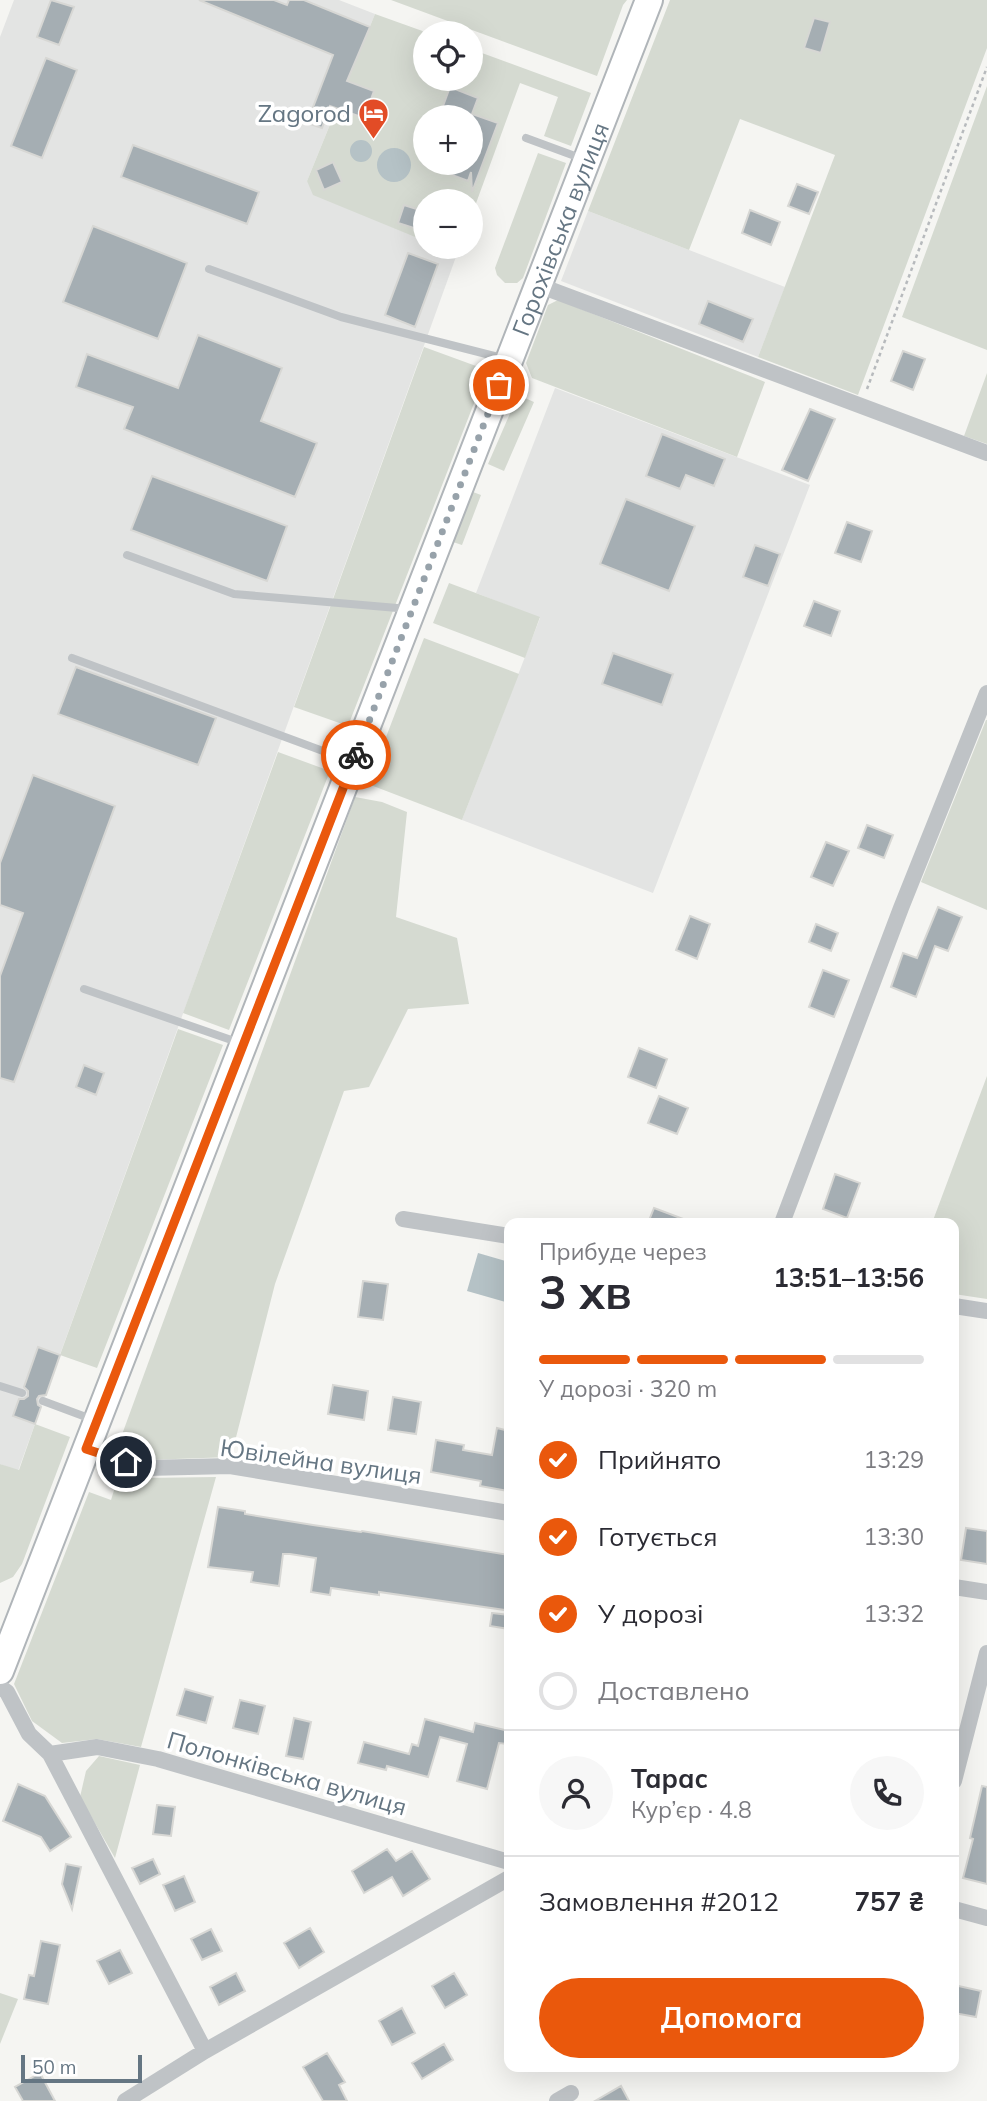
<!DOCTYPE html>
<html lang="uk">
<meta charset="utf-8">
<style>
body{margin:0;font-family:Mulish,sans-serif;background:#f7f7f7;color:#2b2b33;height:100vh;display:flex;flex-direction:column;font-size:26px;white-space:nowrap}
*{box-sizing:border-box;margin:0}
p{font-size:23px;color:#7c7c81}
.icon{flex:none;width:38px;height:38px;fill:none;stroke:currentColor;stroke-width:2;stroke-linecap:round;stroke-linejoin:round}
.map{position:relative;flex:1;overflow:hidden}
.panel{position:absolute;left:504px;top:1218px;width:455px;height:854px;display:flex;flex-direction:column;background:#fff;border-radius:14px;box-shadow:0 7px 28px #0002}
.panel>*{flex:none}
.fabs{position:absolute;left:413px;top:21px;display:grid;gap:14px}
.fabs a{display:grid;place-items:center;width:70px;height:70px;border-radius:50%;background:#fff;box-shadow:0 7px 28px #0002;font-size:35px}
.scale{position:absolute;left:21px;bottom:18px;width:121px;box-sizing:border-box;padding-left:7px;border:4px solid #657683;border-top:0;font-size:19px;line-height:24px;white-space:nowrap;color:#657683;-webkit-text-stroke:5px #fff;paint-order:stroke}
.pin{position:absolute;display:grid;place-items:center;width:60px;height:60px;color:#fff;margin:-30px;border:4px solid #fff;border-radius:50%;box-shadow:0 2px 7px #0007}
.courier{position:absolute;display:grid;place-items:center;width:70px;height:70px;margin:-35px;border:5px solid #ea580c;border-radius:50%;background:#fff;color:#222;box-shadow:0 2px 9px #0007}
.headline em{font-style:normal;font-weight:700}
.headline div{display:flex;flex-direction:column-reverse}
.headline{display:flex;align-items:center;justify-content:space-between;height:119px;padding:0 35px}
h1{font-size:46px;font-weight:700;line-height:52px}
.bar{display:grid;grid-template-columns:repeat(4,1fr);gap:10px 7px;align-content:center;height:84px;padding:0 35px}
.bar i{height:9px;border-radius:5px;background:#e1e1e2}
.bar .selected{background:#ea580c}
.bar p{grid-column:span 4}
.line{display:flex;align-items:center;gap:18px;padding:0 35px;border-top:2px solid #e1e1e2}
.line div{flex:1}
.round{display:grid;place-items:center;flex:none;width:74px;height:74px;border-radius:37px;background:#f7f7f7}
ol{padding:0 35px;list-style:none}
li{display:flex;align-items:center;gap:21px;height:77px}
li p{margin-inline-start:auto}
li .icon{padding:7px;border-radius:50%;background:#ea580c;color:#fff;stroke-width:4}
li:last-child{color:#7c7c81}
li i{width:38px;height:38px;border:4px solid #e1e1e2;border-radius:50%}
.cta{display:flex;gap:14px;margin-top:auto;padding:14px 35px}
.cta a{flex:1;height:80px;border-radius:42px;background:#ea580c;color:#fff;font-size:28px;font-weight:700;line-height:80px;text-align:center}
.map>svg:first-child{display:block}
</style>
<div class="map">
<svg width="987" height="2101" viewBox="0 0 987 2101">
<rect width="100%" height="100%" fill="#f5f5f2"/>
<path fill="#e3e4e3" d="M14 0H339L375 14 307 181 425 241V247H439L457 254 18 1471 0 1464V37Z
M588 211 785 287 758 357 561 281Z
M555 388 810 485 653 893 462 820 540 618 476 593Z"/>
<path fill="#d5dad1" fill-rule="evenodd" d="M391 0H627L623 5 597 76Z
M670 0H987V48L858 395 758 357 835 155 740 119 689 250 588 211Z
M375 14 428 33H425V79H471V49L591 93 571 146 544 136 558 97 520 83 471 217V201H425V241L313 195 307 181ZM425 117H471V163H425Z
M987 86V350L902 317Z
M538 153 566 163 523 278 517 283H505L497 275 495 268Z
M558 300 765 382 737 457 532 378 526 363 548 305Z
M424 347 487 370 348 726 294 707Z
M987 373V444L964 436Z
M518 395 534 402 504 471 488 464Z
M473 492 481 495 462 545 453 542Z
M449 583 540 617 525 658 433 623Z
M424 638 519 674 462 820 368 784Z
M986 720H987V910L921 882Z
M278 752 330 771 229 1030 183 1013Z
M355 797 382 802 407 812 396 917 457 938 469 1004 408 1009 369 1087 344 1091 275 1284 231 1457 147 1460 116 1451Z
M178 1029 223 1045 97 1368 60 1355Z
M987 1076V1299L954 1294V1223H932Z
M35 1424 70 1437 22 1564 13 1577 0 1583V1464L19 1470Z
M120 1471 144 1478 216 1477 141 1747 97 1739 62 1743 32 1721 14 1684 89 1492 111 1500Z
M99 1756 140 1765 115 1858 80 1797 86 1771Z
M0 1993 18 1999 0 2044Z"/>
<path fill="#b5c2c6" d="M350 151a11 11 0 1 1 22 0a11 11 0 1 1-22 0Z
M377 165a17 17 0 1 1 34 0a17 17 0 1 1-34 0Z
M478 1253 509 1262V1303L467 1291Z"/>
<path fill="#a5aeb3" stroke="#d7d7d4" stroke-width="2" d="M51 0 74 7 59 45 37 37Z
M199 0H274L287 5 289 0H304L370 27 347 81 374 91 364 118 330 106 322 128 307 123 333 55Z
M814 18 830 22 821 53 804 48Z
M46 58 77 70 42 158 11 146Z
M450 87 478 98 472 114 498 123 472 192 471 172 468 181 423 164V163H471V117H439Z
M133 145 259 192 247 224 121 177Z
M333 162 342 182 324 190 316 170Z
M797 184 818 192 809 214 788 206Z
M404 205 423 211 417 229 398 223Z
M750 210 780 222 771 245 742 233Z
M93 226 187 263 158 339 63 302Z
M408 253 438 264 415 327 385 315Z
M708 301 753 319 743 342 699 324Z
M198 335 282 368 261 421 317 443 295 497 124 429 133 407 76 387 87 354 178 388Z
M903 351 925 359 913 390 891 381Z
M810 409 835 419 808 481 782 470Z
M662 434 725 459 714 486 686 475 680 489 646 476Z
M152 476 287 526 267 581 131 530Z
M626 499 695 526 669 591 600 564Z
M847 522 872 531 861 562 835 553Z
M755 545 780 554 768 586 743 577Z
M814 601 840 611 831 636 804 626Z
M613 653 673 674 662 705 602 684Z
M76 667 216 718 198 765 58 714Z
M33 775 115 806 14 1082 0 1078V976L23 913 0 905V863Z
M867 825 893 835 884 858 858 848Z
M826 842 849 851 833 886 811 877Z
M938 907 962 917 948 951 935 946 916 997 891 987 903 953 917 958Z
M690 916 710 924 697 959 676 950Z
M816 924 838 933 831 951 809 942Z
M823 970 849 980 834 1017 809 1007Z
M639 1048 667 1059 656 1088 628 1077Z
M84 1065 104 1073 96 1095 76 1087Z
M659 1096 688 1108 677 1134 648 1123Z
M835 1174 860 1183 847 1218 823 1209Z
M654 1208 691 1222V1223H648Z
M363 1281 388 1284 383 1320 358 1317Z
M38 1347 60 1355 46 1395 39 1396 37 1399 38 1405 41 1407 35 1424 13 1416 19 1399H24L28 1396V1391L24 1387Z
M333 1385 368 1391 364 1420 328 1414Z
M393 1397 421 1402 416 1434 388 1430Z
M497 1428 509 1431 508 1491 480 1486 481 1481 431 1472 436 1440 464 1445 463 1450 492 1455Z
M218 1507 245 1511V1514L313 1525 361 1532 362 1531 509 1555V1582L505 1610 379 1592V1595L331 1588 330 1595 311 1592 316 1558 290 1554H283L279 1586 251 1582 253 1572 208 1567Z
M966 1528 987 1531V1564L961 1560Z
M492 1613 509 1615V1629L490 1626Z
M185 1689 213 1697 206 1723 177 1715Z
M240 1700 265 1706 258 1734 233 1728Z
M294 1718 311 1722 303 1759 286 1756Z
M425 1719 473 1732 475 1723 509 1731 507 1744 499 1743 487 1789 457 1781 467 1744 440 1737 428 1777 387 1766 386 1770 358 1763 364 1742 409 1754 412 1744 418 1746Z
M18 1784 45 1796 71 1837 50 1851 41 1837 3 1821Z
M982 1786 987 1787V1884L963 1878 973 1839 970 1838Z
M157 1805 175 1807 171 1836 153 1834Z
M387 1849 396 1861 412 1851 430 1879 403 1896 392 1877 364 1893 352 1871Z
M153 1859 160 1874 140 1884 132 1868Z
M66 1864 81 1867 72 1909 62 1884Z
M184 1876 195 1902 175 1911 163 1885Z
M310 1928 324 1952 299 1968 284 1943Z
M211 1929 222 1951 202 1960 191 1939Z
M41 1941 60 1945 48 2004 24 1999 29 1975 34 1976Z
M120 1950 132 1973 109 1984 97 1961Z
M236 1973 245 1991 219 2005 210 1987Z
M454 1973 467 1995 445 2008 432 1986Z
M954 1985 981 1991 976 2017 954 2013Z
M402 2008 415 2033 392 2045 379 2021Z
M444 2044 453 2060 422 2079 412 2063Z
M327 2053 345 2082 339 2085 347 2101H323L303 2067Z
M40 2073 55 2101H23L15 2087Z
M621 2086 629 2101H595Z"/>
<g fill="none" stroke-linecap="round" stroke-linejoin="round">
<defs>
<g id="primary">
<path id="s1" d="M0 1671 649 0"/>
</g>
</defs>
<use href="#primary" stroke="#b0b5b9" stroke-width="30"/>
<path stroke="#b7babd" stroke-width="2.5" stroke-dasharray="3.5 3.5" stroke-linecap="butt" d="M867 389 987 67"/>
<path stroke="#bfc3c6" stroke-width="8" d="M526 138 583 159
M209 269 341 317 506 359
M127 555 234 594 409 609
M72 658 350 761
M84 989 240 1043
M0 1386 22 1393
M43 1401 94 1420"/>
<path stroke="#bfc3c6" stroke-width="16" d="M538 285 987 453
M403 1219 509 1236
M782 1223 901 908 987 693
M954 1306 987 1311
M86 1449 146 1468 230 1466 509 1513
M954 1587 987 1592
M0 1687 7 1692 29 1734 50 1754 205 2051
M50 1754 97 1747 158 1759 509 1862
M954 1781 987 1653
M954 1909 987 1918
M125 2101 205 2051 509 1878
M557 2101 571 2093"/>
<use href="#primary" stroke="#fff" stroke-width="26"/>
</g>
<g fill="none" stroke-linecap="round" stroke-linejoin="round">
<path stroke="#97a2aa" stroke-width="7" stroke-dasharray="0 12.6" d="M356 755 499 385"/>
<path stroke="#ea580c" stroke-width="9" d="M126 1462 86 1449 356 755"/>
</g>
<defs>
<symbol id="hotel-pin" viewBox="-11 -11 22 30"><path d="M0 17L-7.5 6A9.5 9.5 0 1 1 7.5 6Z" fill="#e24c26" stroke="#fff"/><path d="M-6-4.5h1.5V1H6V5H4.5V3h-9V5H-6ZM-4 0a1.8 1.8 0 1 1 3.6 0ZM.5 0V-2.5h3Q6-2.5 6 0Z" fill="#fff"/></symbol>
</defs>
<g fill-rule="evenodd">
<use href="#hotel-pin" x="356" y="96" width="35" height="47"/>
</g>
<g text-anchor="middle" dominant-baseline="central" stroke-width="7" stroke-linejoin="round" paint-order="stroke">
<g font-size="24" fill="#657683" stroke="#fff" text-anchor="end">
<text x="351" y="113">Zagorod</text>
</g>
<g font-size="24" fill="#657683" stroke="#fff">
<text stroke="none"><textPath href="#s1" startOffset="1547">Горохівська вулиця</textPath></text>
<text transform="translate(321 1461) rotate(8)">Ювілейна вулиця</text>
<text transform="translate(287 1773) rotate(16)">Полонківська вулиця</text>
</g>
</g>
</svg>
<div class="fabs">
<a><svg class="icon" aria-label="locate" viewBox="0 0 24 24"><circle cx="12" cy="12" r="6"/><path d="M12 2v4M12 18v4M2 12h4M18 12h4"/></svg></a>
<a>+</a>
<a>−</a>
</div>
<div class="scale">50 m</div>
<div class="pin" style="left:499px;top:385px;background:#ea580c"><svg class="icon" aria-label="bag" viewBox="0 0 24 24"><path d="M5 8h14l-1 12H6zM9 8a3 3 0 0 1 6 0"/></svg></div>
<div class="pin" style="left:126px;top:1462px;background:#1f2937"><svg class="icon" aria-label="home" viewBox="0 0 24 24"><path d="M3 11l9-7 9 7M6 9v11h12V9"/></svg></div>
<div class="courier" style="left:356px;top:755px"><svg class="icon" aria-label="bike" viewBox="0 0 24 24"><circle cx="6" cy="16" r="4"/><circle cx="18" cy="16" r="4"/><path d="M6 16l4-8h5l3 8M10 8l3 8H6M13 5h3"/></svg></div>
<section class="panel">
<div class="headline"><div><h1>3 хв</h1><p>Прибуде через</p></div><em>13:51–13:56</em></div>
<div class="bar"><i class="selected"></i><i class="selected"></i><i class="selected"></i><i></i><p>У дорозі · 320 m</p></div>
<ol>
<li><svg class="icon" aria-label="check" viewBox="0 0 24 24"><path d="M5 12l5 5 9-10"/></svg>Прийнято<p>13:29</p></li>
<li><svg class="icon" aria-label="check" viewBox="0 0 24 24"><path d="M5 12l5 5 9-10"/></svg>Готується<p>13:30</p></li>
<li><svg class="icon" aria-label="check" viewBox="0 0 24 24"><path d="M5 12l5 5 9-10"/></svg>У дорозі<p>13:32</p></li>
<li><i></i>Доставлено</li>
</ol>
<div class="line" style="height:126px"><a class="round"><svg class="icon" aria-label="person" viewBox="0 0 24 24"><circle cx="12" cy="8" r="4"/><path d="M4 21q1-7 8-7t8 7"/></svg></a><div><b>Тарас</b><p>Кур’єр · 4.8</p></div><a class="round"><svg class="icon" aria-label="phone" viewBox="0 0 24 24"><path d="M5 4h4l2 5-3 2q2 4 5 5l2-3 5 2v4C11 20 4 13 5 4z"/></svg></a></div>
<div class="line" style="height:91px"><div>Замовлення #2012</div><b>757 ₴</b></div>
<div class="cta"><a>Допомога</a></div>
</section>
</div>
